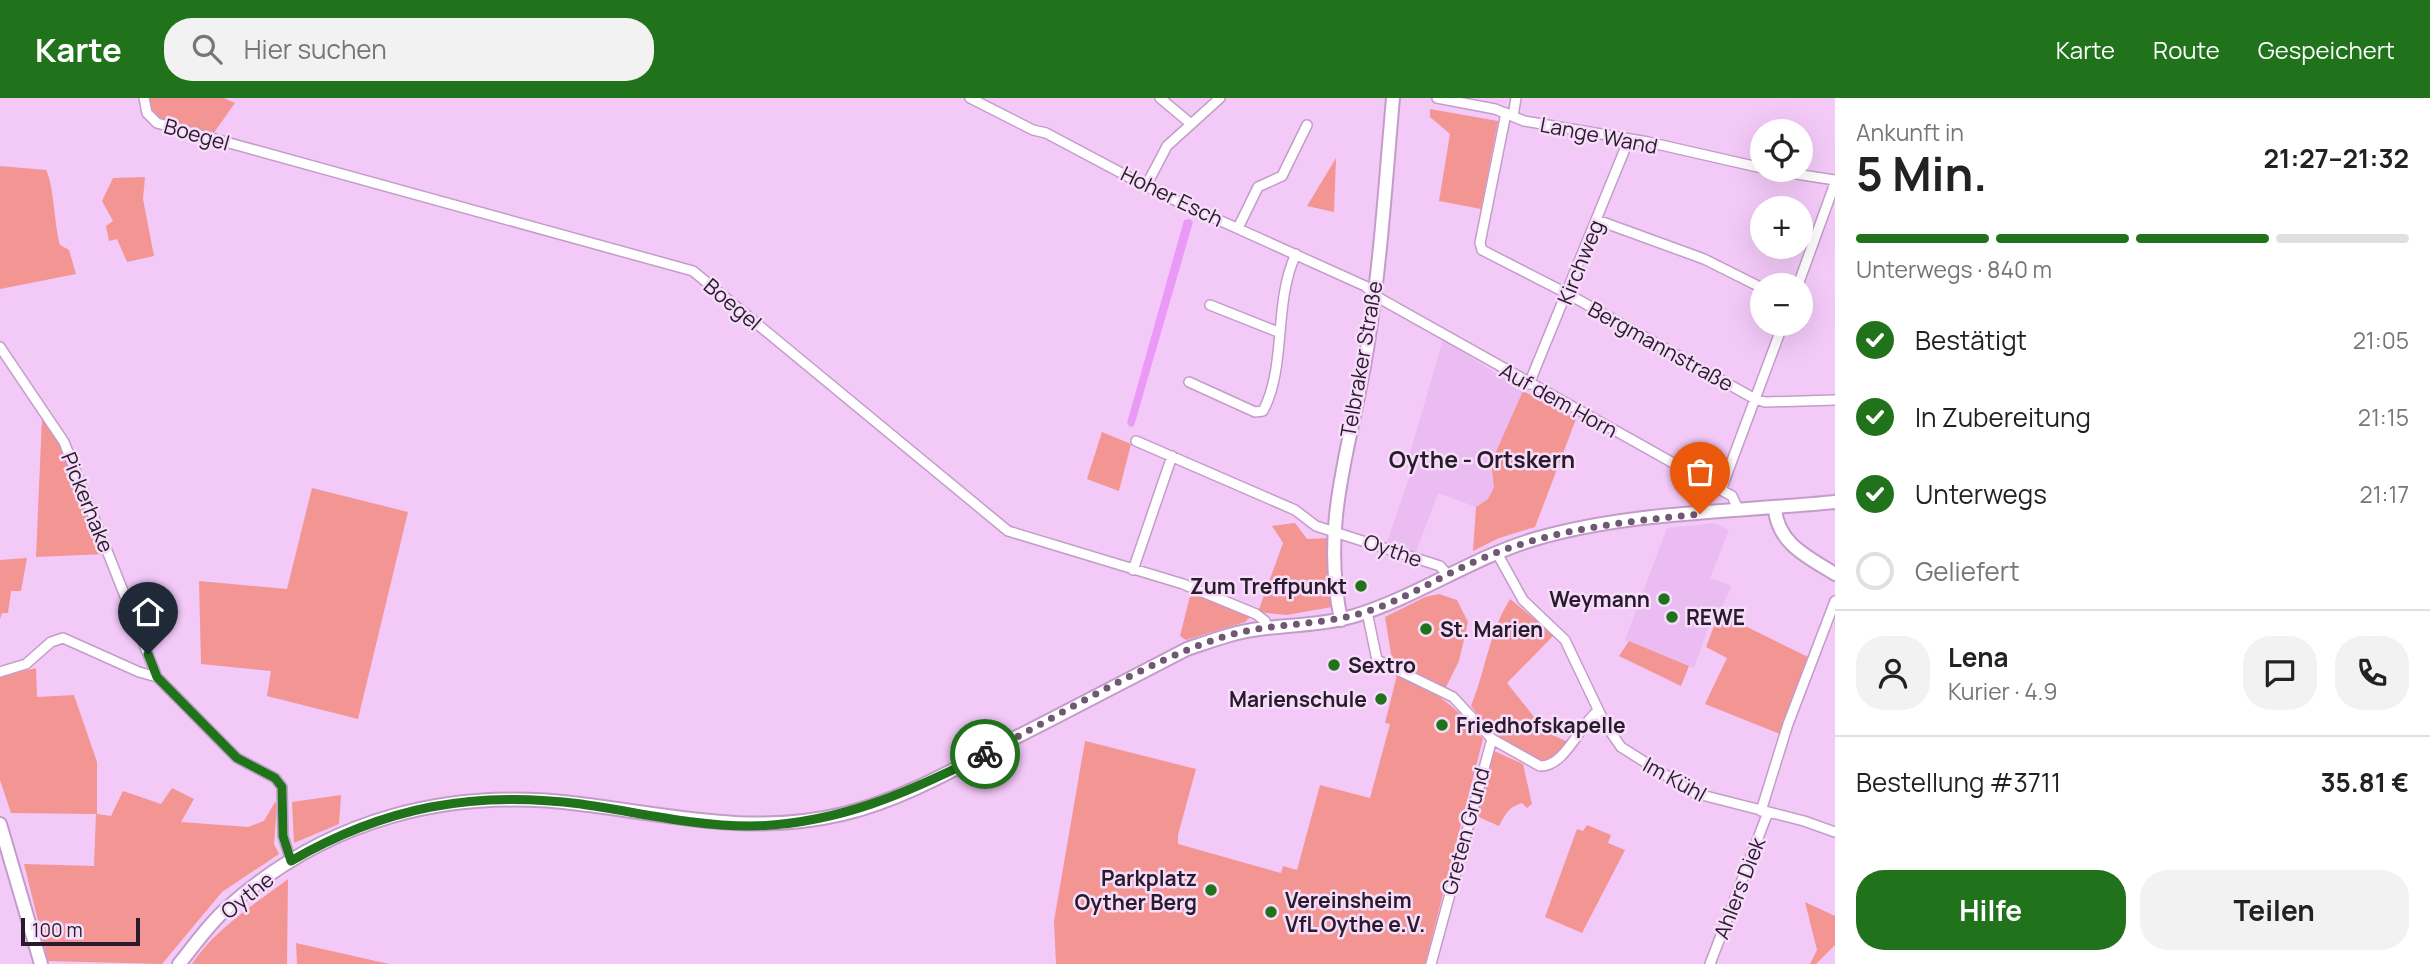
<!DOCTYPE html>
<html lang="de">
<meta charset="utf-8">
<style>
body{margin:0;font-family:Manrope,sans-serif;background:#f2f2f2;color:#222;height:100vh;display:flex;flex-direction:column;font-size:26px;white-space:nowrap}
*{box-sizing:border-box;margin:0}
p{font-size:23px;color:#767676}
.icon{flex:none;width:38px;height:38px;fill:none;stroke:currentColor;stroke-width:2;stroke-linecap:round;stroke-linejoin:round}
.map{position:relative;flex:1;overflow:hidden}
.side{display:flex;flex-direction:column;background:#fff;width:595px}
.side>*{flex:none}
.controls{position:absolute;left:1750px;top:21px;display:grid;gap:14px}
.controls a{display:grid;place-items:center;width:63px;height:63px;border-radius:50%;background:#fff;box-shadow:0 7px 28px #0002;font-size:35px}
.scale{position:absolute;left:21px;bottom:18px;width:119px;box-sizing:border-box;padding-left:7px;border:4px solid #291a2c;border-top:0;font-size:19px;line-height:24px;white-space:nowrap;color:#291a2c;-webkit-text-stroke:5px #f6ddf9;paint-order:stroke}
.pin{position:absolute;display:grid;place-items:center;width:60px;height:60px;color:#fff;margin:-72px -30px;border-radius:50% 50% 50% 0;rotate:-45deg;box-shadow:0 0 7px #0007}
.pin .icon{rotate:45deg}
.courier{position:absolute;display:grid;place-items:center;width:70px;height:70px;margin:-35px;border:5px solid #20721b;border-radius:50%;background:#fff;color:#222;box-shadow:0 2px 9px #0007}
.headline em{font-style:normal;font-weight:700}
.headline div{display:flex;flex-direction:column-reverse}
.headline{display:flex;align-items:center;justify-content:space-between;height:119px;padding:0 21px}
h1{font-size:46px;font-weight:700;line-height:52px}
.bar{display:grid;grid-template-columns:repeat(4,1fr);gap:10px 7px;align-content:center;height:84px;padding:0 21px}
.bar i{height:9px;border-radius:5px;background:#e0e0e0}
.bar .selected{background:#20721b}
.bar p{grid-column:span 4}
.line{display:flex;align-items:center;gap:18px;padding:0 21px;border-top:2px solid #e0e0e0}
.line div{flex:1}
.round{display:grid;place-items:center;flex:none;width:74px;height:74px;border-radius:28px;background:#f2f2f2}
ol{padding:0 21px;list-style:none}
li{display:flex;align-items:center;gap:21px;height:77px}
li p{margin-inline-start:auto}
li .icon{padding:7px;border-radius:50%;background:#20721b;color:#fff;stroke-width:4}
li:last-child{color:#767676}
li i{width:38px;height:38px;border:4px solid #e0e0e0;border-radius:50%}
.action{display:flex;gap:14px;margin-top:auto;padding:14px 21px}
.action a{flex:1;height:80px;border-radius:28px;background:#20721b;color:#fff;font-size:28px;font-weight:700;line-height:80px;text-align:center}
.action a+a{background:#f2f2f2;color:#222}
header{display:flex;align-items:center;gap:42px;box-sizing:border-box;height:98px;padding:0 35px;background:#20721b;color:#fff}
header strong{font-size:33px}
nav{display:flex;gap:38px;margin-inline-start:auto;font-size:24px}
.search{width:490px;height:63px;background:#f2f2f2;display:flex;align-items:center;gap:18px;box-sizing:border-box;padding:0 24px;border-radius:28px;color:#767676;font-size:26px}
main{display:flex;flex:1;min-height:0}
.map>svg:first-child{display:block}
</style>
<header>
<strong>Karte</strong>
<div class="search"><svg class="icon" aria-label="search" viewBox="0 0 24 24"><circle cx="10" cy="10" r="6"/><path d="M15 15l6 6"/></svg>Hier suchen</div>
<nav><a>Karte</a><a>Route</a><a>Gespeichert</a></nav>
</header>
<main>
<div class="map">
<svg width="1835" height="866" viewBox="0 0 1835 866">
<rect width="100%" height="100%" fill="#f3c9f8"/>
<path fill="#ebbcf2" d="M1443 241 1523 293 1491 370 1494 389 1488 401 1476 409 1438 395 1416 454 1387 444 1412 371 1406 369Z
M1715 425 1729 432 1710 480 1732 488 1719 515 1714 514 1694 570 1625 542 1667 430Z"/>
<path fill="#f39592" d="M147 0H224L235 5 213 36C187 30 154 30 147 0Z
M1430 11 1498 23 1481 111 1439 103 1450 36 1430 19Z
M1336 60 1334 114 1307 108Z
M0 68 46 72C54 87 54 126 60 147L69 152 76 176 0 191Z
M145 79 143 101 154 158 127 164 117 141 109 143 106 128 113 123 102 103 113 80Z
M1523 293 1576 321 1535 429 1499 440 1473 453 1476 409 1488 401 1494 389 1491 365Z
M42 320 62 350 106 456 36 459Z
M1102 334 1131 346 1119 393 1087 381Z
M312 390 408 414 358 621 267 598 271 573 201 566 199 483 287 491Z
M1295 425 1307 441 1329 440 1332 509 1287 517 1258 514 1283 445 1272 428Z
M27 460 21 493H11L8 515H2L0 521V462Z
M1191 494 1252 517 1245 524 1186 542 1180 538Z
M1439 496 1457 502 1468 524 1459 563 1445 591 1393 568 1385 519 1425 499Z
M1510 501 1554 537 1507 585 1546 634 1568 644 1549 664C1515 661 1491 633 1471 608 1486 571 1489 535 1510 501Z
M1719 515 1808 559 1780 636 1705 606 1727 560 1706 549Z
M1629 543 1689 568 1681 588 1619 558Z
M36 570 37 599 74 597 97 664V716L111 718 123 693 161 706 172 690 194 701 181 724 248 729 264 723 275 704 277 707 274 746 279 756 222 794 162 866 48 863 24 766 94 768 96 716 11 715 0 682V579Z
M1397 577C1439 596 1454 606 1483 641L1425 866H1056L1054 823 1085 643 1196 671 1178 737V746L1281 775 1283 768 1297 772 1320 687 1370 700 1390 626 1385 625Z
M1492 652 1523 666 1532 706 1527 710 1522 705C1509 709 1505 716 1499 728L1474 717Z
M341 697 339 726 294 745 292 704Z
M1587 727 1611 737 1608 745 1625 752 1582 835 1545 819 1577 731 1583 733Z
M288 781 287 866H192C215 831 255 806 288 781Z
M1805 804 1835 818V847L1816 866H1810L1817 852Z
M296 845 389 866H297Z"/>
<path fill="#ea9af6" d="M1190 121 1193 124 1134 328 1130 329 1127 325 1184 122Z"/>
<g fill="none" stroke-linecap="round" stroke-linejoin="round">
<defs>
<path id="street" d="M144 0 147 15 157 25 693 173 1008 433 1183 486 1256 516 1265 523 1267 530
M970 0 1033 32 1046 35 1159 95 1365 188 1379 200 1732 398 1739 413
M1160 0 1190 25
M1437 0 1495 11 1524 23 1648 44 1762 70
M1506 15 1480 145 1482 152 1568 196 1755 301 1765 304 1835 302
M1513 18 1516 0
M1770 72 1835 82
M1146 88 1167 48 1220 0
M1597 122 1704 161 1762 190
M1238 130 1258 89 1282 78 1307 27
M1798 187 1835 85
M1210 207 1278 234
M0 249 64 344 157 579 237 660 275 680 282 689 283 738 291 763
M1189 284 1255 314 1263 313C1287 268 1273 204 1296 156
M1529 286 1629 41
M1136 343 1295 412 1316 428 1440 468 1447 476
M1721 392 1783 226
M1497 455 1523 502 1565 542 1605 626 1621 649 1694 695 1804 723 1835 734
M1133 472 1172 358
M1367 514 1377 562 1453 599 1492 641 1540 668C1565 669 1580 626 1598 613
M0 574 26 566 51 544 63 540 139 574 157 579
M1761 713 1788 626 1835 503
M1431 866 1492 641
M1710 866 1768 714"/>
<path id="secondary" d="M1775 411C1778 446 1808 459 1835 476
M1341 522C1319 418 1355 338 1369 238 1381 159 1386 79 1393 0
M0 726 41 866
M179 866C194 848 208 827 226 811 326 721 448 689 580 706 672 717 750 738 843 716 901 702 953 672 1005 645 1066 614 1127 582 1187 551 1211 543 1234 534 1259 531 1291 527 1322 527 1354 518 1417 499 1471 460 1535 441 1631 413 1736 414 1835 404"/>
</defs>
<use href="#street" stroke="#c49cca" stroke-width="12"/>
<use href="#secondary" stroke="#c49cca" stroke-width="16"/>
<use href="#street" stroke="#fff" stroke-width="9"/>
<use href="#secondary" stroke="#fff" stroke-width="12"/>
</g>
<g fill="none" stroke-linecap="round" stroke-linejoin="round">
<path stroke="#705773" stroke-width="7" stroke-dasharray="0 12.6" d="M985 656C1059 618 1144 564 1223 539 1270 524 1320 529 1368 513 1406 501 1441 478 1478 462 1550 431 1623 424 1700 416"/>
<path stroke="#20721b" stroke-width="9" d="M148 556 157 579 237 660 275 680 282 689 283 738 291 763C384 709 474 692 581 706 637 714 693 728 750 728 836 727 910 694 985 656"/>
</g>
<g fill="#20721b" stroke="#f6ddf9" stroke-width="2.5">
<circle cx="1361" cy="488" r="7"/>
<circle cx="1664" cy="501" r="7"/>
<circle cx="1672" cy="519" r="7"/>
<circle cx="1426" cy="531" r="7"/>
<circle cx="1334" cy="567" r="7"/>
<circle cx="1381" cy="601" r="7"/>
<circle cx="1442" cy="627" r="7"/>
<circle cx="1211" cy="792" r="7"/>
<circle cx="1271" cy="814" r="7"/>
</g>
<g text-anchor="middle" dominant-baseline="central" stroke-width="5" stroke-linejoin="round" paint-order="stroke">
<g font-size="21" fill="#291a2c" stroke="#f6ddf9">
<text transform="translate(197 36) rotate(16)">Boegel</text>
<text transform="translate(1599 37) rotate(11)">Lange Wand</text>
<text transform="translate(1172 98) rotate(26)">Hoher Esch</text>
<text transform="translate(1580 164) rotate(-68)">Kirchweg</text>
<text transform="translate(733 206) rotate(40)">Boegel</text>
<text transform="translate(1661 248) rotate(29)">Bergmannstraße</text>
<text transform="translate(1361 261) rotate(-80)">Telbraker Straße</text>
<text transform="translate(1559 302) rotate(29)">Auf dem Horn</text>
<text transform="translate(88 404) rotate(68)">Pickerhake</text>
<text transform="translate(1393 452) rotate(19)">Oythe</text>
<text transform="translate(1675 681) rotate(29)">Im Kühl</text>
<text transform="translate(1465 733) rotate(-75)">Greten Grund</text>
<text transform="translate(1739 790) rotate(-69)">Ahlers Diek</text>
<text transform="translate(247 797) rotate(-39)">Oythe</text>
</g>
<g font-size="21" font-weight="bold" fill="#291a2c" stroke="#f6ddf9" text-anchor="start">
<text x="1347" y="488" text-anchor="end">Zum Treffpunkt</text>
<text x="1650" y="501" text-anchor="end">Weymann</text>
<text x="1686" y="519">REWE</text>
<text x="1440" y="531">St. Marien</text>
<text x="1348" y="567">Sextro</text>
<text x="1367" y="601" text-anchor="end">Marienschule</text>
<text x="1456" y="627">Friedhofskapelle</text>
<text x="1197" y="780" text-anchor="end">Parkplatz<tspan x="1197" dy="24">Oyther Berg</tspan></text>
<text x="1285" y="802">Vereinsheim<tspan x="1285" dy="24">VfL Oythe e.V.</tspan></text>
</g>
<g font-size="23" font-weight="bold" fill="#291a2c" stroke="#f6ddf9">
<text x="1482" y="361">Oythe - Ortskern</text>
</g>
</g>
</svg>
<div class="controls">
<a><svg class="icon" aria-label="locate" viewBox="0 0 24 24"><circle cx="12" cy="12" r="6"/><path d="M12 2v4M12 18v4M2 12h4M18 12h4"/></svg></a>
<a>+</a>
<a>−</a>
</div>
<div class="scale">100 m</div>
<div class="pin" style="left:1700px;top:416px;background:#ea580c"><svg class="icon" aria-label="bag" viewBox="0 0 24 24"><path d="M5 8h14l-1 12H6zM9 8a3 3 0 0 1 6 0"/></svg></div>
<div class="pin" style="left:148px;top:556px;background:#1f2937"><svg class="icon" aria-label="home" viewBox="0 0 24 24"><path d="M3 11l9-7 9 7M6 9v11h12V9"/></svg></div>
<div class="courier" style="left:985px;top:656px"><svg class="icon" aria-label="bike" viewBox="0 0 24 24"><circle cx="6" cy="16" r="4"/><circle cx="18" cy="16" r="4"/><path d="M6 16l4-8h5l3 8M10 8l3 8H6M13 5h3"/></svg></div>
</div>
<section class="side">
<div class="headline"><div><h1>5 Min.</h1><p>Ankunft in</p></div><em>21:27–21:32</em></div>
<div class="bar"><i class="selected"></i><i class="selected"></i><i class="selected"></i><i></i><p>Unterwegs · 840 m</p></div>
<ol>
<li><svg class="icon" aria-label="check" viewBox="0 0 24 24"><path d="M5 12l5 5 9-10"/></svg>Bestätigt<p>21:05</p></li>
<li><svg class="icon" aria-label="check" viewBox="0 0 24 24"><path d="M5 12l5 5 9-10"/></svg>In Zubereitung<p>21:15</p></li>
<li><svg class="icon" aria-label="check" viewBox="0 0 24 24"><path d="M5 12l5 5 9-10"/></svg>Unterwegs<p>21:17</p></li>
<li><i></i>Geliefert</li>
</ol>
<div class="line" style="height:126px"><a class="round"><svg class="icon" aria-label="person" viewBox="0 0 24 24"><circle cx="12" cy="8" r="4"/><path d="M4 21q1-7 8-7t8 7"/></svg></a><div><b>Lena</b><p>Kurier · 4.9</p></div><a class="round"><svg class="icon" aria-label="chat" viewBox="0 0 24 24"><path d="M4 5h16v11H9l-5 4z"/></svg></a><a class="round"><svg class="icon" aria-label="phone" viewBox="0 0 24 24"><path d="M5 4h4l2 5-3 2q2 4 5 5l2-3 5 2v4C11 20 4 13 5 4z"/></svg></a></div>
<div class="line" style="height:91px"><div>Bestellung #3711</div><b>35.81 €</b></div>
<div class="action"><a>Hilfe</a><a>Teilen</a></div>
</section>
</main>
